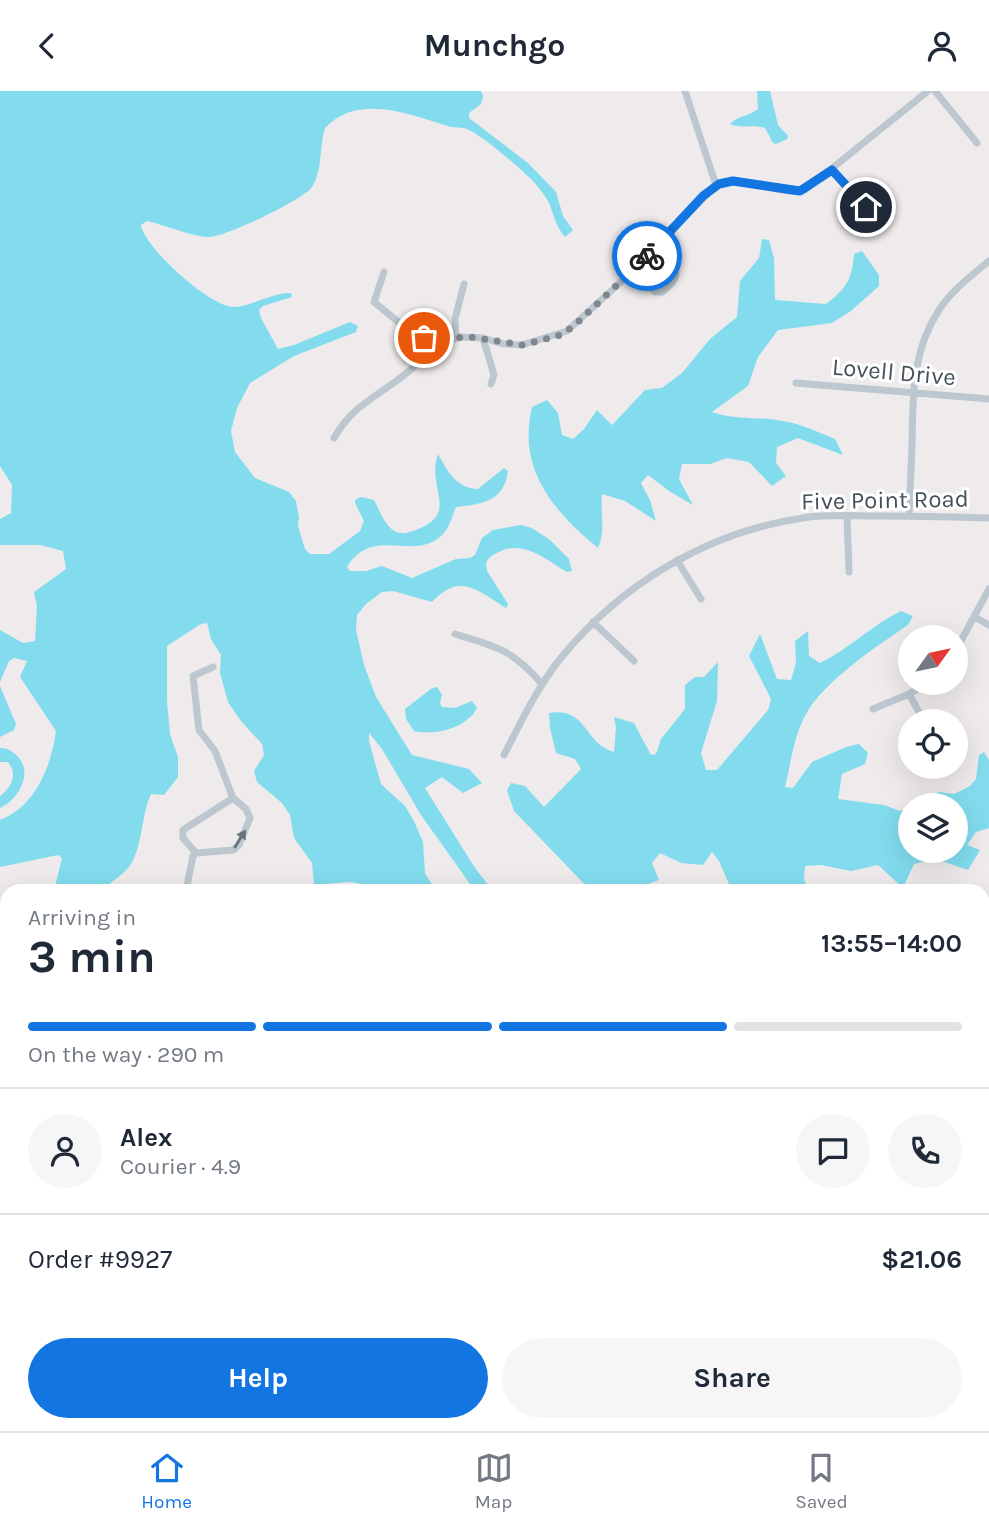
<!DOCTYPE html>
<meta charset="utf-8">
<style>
body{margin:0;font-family:Karla,sans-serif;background:#f6f6f7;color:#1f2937;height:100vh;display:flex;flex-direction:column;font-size:26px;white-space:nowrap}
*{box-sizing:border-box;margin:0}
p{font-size:23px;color:#747a83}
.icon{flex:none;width:38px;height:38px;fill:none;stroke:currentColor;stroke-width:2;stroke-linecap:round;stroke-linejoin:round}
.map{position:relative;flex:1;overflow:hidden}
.sheet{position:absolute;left:0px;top:793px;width:990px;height:548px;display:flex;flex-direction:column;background:#fff;border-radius:21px 21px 0 0;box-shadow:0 7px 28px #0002}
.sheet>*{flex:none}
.needle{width:46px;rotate:57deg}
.buttons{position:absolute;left:898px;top:534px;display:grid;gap:14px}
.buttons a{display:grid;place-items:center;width:70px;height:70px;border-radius:50%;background:#fff;box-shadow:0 7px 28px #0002;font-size:35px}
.pin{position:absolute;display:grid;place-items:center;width:60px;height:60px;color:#fff;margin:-30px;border:4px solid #fff;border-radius:50%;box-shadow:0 2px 7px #0007}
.courier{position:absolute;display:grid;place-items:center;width:70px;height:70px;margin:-35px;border:5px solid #1375e1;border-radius:50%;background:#fff;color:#222;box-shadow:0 2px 9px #0007}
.summary em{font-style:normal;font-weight:700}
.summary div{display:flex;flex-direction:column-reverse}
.summary{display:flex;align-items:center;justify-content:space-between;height:119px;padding:0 28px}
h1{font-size:46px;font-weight:700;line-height:52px}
.bar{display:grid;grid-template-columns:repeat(4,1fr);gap:10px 7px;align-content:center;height:84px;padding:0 28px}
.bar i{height:9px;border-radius:5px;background:#e0e1e3}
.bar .on{background:#1375e1}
.bar p{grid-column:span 4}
.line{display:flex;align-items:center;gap:18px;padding:0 28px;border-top:2px solid #e0e1e3}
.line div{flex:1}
.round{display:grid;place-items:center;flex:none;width:74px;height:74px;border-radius:37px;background:#f6f6f7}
.primary-button{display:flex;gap:14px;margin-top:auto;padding:14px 28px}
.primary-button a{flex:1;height:80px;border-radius:42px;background:#1375e1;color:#fff;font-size:28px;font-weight:700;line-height:80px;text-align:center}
.primary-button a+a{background:#f6f6f7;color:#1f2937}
header{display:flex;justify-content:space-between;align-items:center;height:91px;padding:0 28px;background:#fff;font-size:32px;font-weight:700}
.menu{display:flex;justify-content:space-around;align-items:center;height:98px;border-top:2px solid #e0e1e3;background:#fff;font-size:19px;color:#747a83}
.menu a{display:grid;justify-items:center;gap:4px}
.menu .on{color:#1375e1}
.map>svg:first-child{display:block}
</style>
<header><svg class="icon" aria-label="back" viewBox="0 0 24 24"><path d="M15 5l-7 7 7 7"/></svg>Munchgo<svg class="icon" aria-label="person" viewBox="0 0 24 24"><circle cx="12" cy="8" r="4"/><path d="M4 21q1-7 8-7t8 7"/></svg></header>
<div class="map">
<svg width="989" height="1340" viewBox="0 0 989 1340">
<rect width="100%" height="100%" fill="#efebec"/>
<path fill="#82dcee" d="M0 0H481L483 5 481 13 469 22V27L528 72 556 101 563 125 573 139 565 146C556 136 554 124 549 112 545 104 537 94 530 87 519 76 479 42 467 38 462 36 456 37 451 36 412 24 358 1 325 37 319 55 323 79 312 96 303 109 227 145 210 146 197 147 161 133 147 130L141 134C144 156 209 215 233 216 251 216 272 201 291 202L292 206 263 215 259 219 261 227 278 258 294 254 350 231 358 235 356 241 294 265 250 292 237 317 231 340 235 361 255 387 289 401 296 410 299 426 298 435 305 458 310 463H329L360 440 364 430 355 412V409L361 406 374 409C382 424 389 448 410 441 464 424 425 398 438 363 448 380 455 397 478 398L504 377 508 380C504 411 482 413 456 416 452 426 449 438 441 445 412 471 373 434 347 476L350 480H366L382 475 412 487 456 468 470 467 475 464 482 447 493 439 521 434 532 437 550 449 569 468 572 480 567 481C547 469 523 448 499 461 492 464 489 466 486 472L487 480 508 513 506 517C477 499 460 481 432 511L393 500 382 501 366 513 357 524 356 539 364 574 376 606 412 664 469 678 482 692 463 702 442 686 425 697 475 777 493 800H475L421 724 382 658 369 642V650L381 693 405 715 414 730 423 751 425 783 437 800H369C355 783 333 796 314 793L312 772 294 747 290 724 282 712 257 691 254 680 264 664 262 653 241 630 228 611 220 582 221 564 211 548 207 532 201 533 167 555V610L170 643 178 666V686L164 704 151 703C141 725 143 753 131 773 124 784 110 791 101 800H54L62 767 58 764 0 776V729C36 715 51 675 56 640L20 586 27 570 14 567 9 570 0 591V539L23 552 35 550 37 516 34 501 66 478 63 460 40 454H0V428L11 422 12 394 0 375Z
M757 0H770L778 34 788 45 787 48 776 53 773 52 765 37C752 33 743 38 730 33 738 25 749 25 758 18Z
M762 148 769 149 774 167 775 209 826 213C846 198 852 189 854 163L862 160 879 184V195L851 220 832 232 778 239 758 266 748 295 712 321C740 330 757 325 783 330 801 333 818 341 835 348L843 364 798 347 777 356 776 372 786 385 772 395 749 371 727 367 710 373H682L679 388 693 414 669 400 648 384 641 392 650 409 656 430 625 410 602 403C600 422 606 439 598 457 553 420 517 378 532 316L547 309 558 322 562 344 573 348 584 338 597 319 612 334 645 299 662 297 682 282 710 248 737 226 740 190 759 167Z
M901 520 913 525 908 534C877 555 824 590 806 623 794 644 791 672 785 696L793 697 812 671 846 656 859 653 868 662 865 673 842 683 838 708 884 714 900 720 910 716V760H956V714H915L939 701 954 703 970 695 976 688 979 664 984 661 989 669V737L976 741 967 754 980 759 968 779 936 768 914 773 903 797 878 774 851 780 821 774 805 775 804 788 808 800H732L719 770 712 761 703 774 681 772 660 762 652 772 659 789 643 795H616L602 800H591L514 720 507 699 511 692 525 695 544 716 581 678 575 668 556 662 550 637 549 622C588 616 583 652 614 661L616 636 614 626 634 632 651 664 656 663 661 648 685 618V594L695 586H704L718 571 717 610 701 662 706 679H717L768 619 771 608 749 565 760 543 777 588 791 589 796 572 795 550 808 540 809 565 820 572C849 558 872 534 901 520Z
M0 595 16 633 14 639 0 646Z
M437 596 442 604 440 612 442 616 455 617 472 610 477 617C467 637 435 645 414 640L406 628 405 618 432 597Z
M0 657C7 657 10 659 15 663 35 679 20 708 0 717V705C12 696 18 683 8 671H0Z
M984 933 989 935V1011L984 1010Z"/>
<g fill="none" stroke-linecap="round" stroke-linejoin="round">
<path stroke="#bcc7cf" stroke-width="7" d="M685 0 716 94
M935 0 977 52
M832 79 862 114 871 118
M633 180 655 201H662C668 196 675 191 676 183L657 154
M384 181 374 211 408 239 424 247 443 252 460 246 483 247 494 284 491 293
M456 247 455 228 464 193
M483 247 504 253 522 254 567 240 633 180 716 94C746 82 781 106 805 99L928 0
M796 292 989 308
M334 347C352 316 372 308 399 288 414 276 428 264 443 252
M847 425 849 481
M909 425C910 402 911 378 912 355 913 306 911 262 939 219 952 199 971 185 989 170
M677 469 701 508
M975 526 989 534
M593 531 634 570
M455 543C496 555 513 559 542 593
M956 559 989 498
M213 576 193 585 199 639 215 660 233 707 246 718 250 727 239 754 233 759 196 762 183 747V739L233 707
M909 603 924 630
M873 618 909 603 927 592
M504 664C521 631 537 597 560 568 621 493 707 441 803 427 827 423 853 425 877 425 915 425 952 426 989 427
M186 800 193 765 196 762
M984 844 989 847
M0 892 7 893
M0 1001 7 1013
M0 1048 7 1061
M984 1070 989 1071
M7 1074 4 1077 7 1084
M984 1166 989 1169
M0 1169 7 1125
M645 1334 648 1340
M751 1334 753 1340
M871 1334 873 1340
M215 1340 216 1334
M300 1340 301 1334"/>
</g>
<defs><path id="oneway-solid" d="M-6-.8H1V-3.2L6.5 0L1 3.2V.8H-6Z" transform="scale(1.75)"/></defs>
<use fill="#68747d" href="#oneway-solid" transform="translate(240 748) rotate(-58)"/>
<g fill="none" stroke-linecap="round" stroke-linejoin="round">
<path stroke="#80868d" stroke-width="7" stroke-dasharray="0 12.6" d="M424 247 443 252 451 247 471 246 522 254 558 245 574 235 647 165"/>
<path stroke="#1375e1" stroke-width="9" d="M647 165 703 105 719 93 733 90 800 100 832 79 866 116"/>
</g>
<g text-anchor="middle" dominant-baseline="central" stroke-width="6" stroke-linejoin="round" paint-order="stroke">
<g font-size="24" fill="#44505a" stroke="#fff">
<text transform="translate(894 281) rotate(5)">Lovell Drive</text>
<text transform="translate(885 409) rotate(-1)">Five Point Road</text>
</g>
</g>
</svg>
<div class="buttons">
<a><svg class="needle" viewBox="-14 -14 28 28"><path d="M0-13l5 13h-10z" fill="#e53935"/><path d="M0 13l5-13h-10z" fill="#747a83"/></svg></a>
<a><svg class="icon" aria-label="locate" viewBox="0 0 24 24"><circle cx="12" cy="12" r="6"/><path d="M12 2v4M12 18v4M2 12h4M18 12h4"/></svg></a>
<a><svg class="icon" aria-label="layers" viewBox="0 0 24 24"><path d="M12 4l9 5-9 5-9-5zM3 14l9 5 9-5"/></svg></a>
</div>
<div class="pin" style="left:424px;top:247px;background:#ea580c"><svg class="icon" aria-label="bag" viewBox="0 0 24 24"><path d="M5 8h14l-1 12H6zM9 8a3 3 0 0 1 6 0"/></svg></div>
<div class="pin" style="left:866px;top:116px;background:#1f2937"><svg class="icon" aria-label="home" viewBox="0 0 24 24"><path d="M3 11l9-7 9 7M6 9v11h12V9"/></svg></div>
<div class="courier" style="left:647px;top:165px"><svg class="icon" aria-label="bike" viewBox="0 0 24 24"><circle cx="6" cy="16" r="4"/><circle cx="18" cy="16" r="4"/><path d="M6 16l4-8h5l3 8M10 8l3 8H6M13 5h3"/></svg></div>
<section class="sheet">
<div class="summary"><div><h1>3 min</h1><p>Arriving in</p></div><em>13:55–14:00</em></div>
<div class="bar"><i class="on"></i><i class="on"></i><i class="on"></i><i></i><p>On the way · 290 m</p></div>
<div class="line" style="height:126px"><a class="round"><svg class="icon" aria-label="person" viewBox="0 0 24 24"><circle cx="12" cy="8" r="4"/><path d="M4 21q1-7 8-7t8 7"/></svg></a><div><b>Alex</b><p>Courier · 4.9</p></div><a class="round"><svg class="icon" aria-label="chat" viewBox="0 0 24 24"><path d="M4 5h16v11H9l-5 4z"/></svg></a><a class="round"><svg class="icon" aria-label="phone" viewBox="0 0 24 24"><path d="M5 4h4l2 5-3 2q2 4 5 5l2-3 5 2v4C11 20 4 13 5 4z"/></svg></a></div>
<div class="line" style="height:91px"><div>Order #9927</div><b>$21.06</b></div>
<div class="primary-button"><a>Help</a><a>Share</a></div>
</section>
</div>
<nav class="menu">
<a class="on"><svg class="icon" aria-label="home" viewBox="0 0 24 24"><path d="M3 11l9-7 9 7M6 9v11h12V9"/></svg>Home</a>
<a><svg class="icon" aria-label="map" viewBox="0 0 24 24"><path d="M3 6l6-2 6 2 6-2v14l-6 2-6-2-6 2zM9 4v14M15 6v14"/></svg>Map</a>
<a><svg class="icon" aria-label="saved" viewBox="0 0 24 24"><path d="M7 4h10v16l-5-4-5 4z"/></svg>Saved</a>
</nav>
